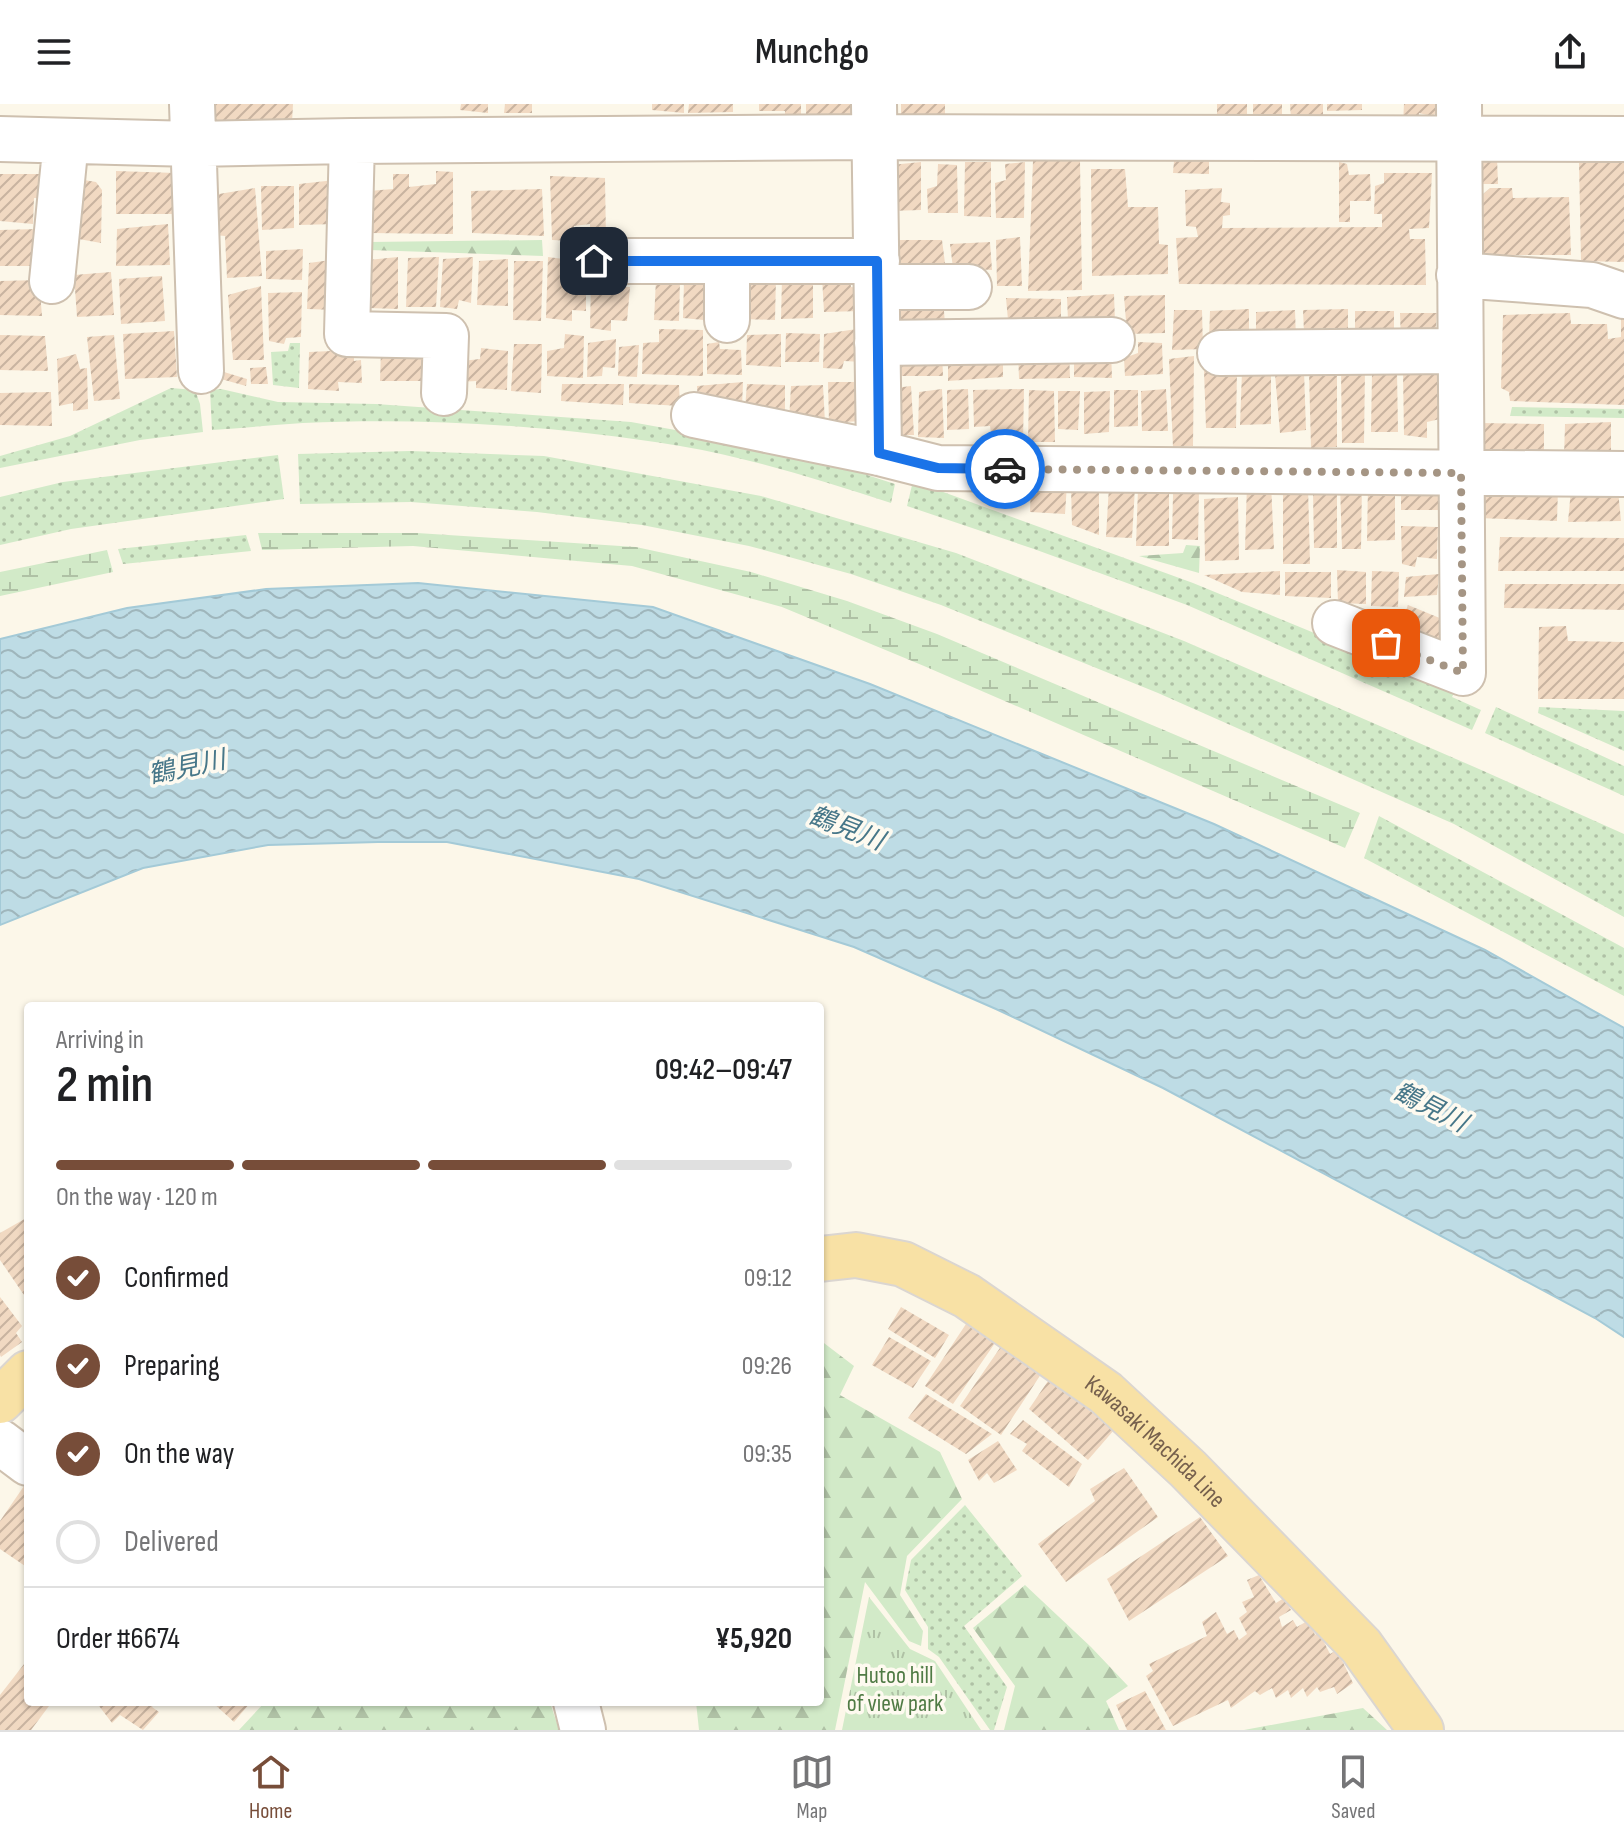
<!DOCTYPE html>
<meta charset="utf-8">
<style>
body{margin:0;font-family:"Sofia Sans Condensed","Noto Sans JP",sans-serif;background:#f2f2f2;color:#202124;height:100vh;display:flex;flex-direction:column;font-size:30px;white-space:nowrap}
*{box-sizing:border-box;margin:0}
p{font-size:26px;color:#757577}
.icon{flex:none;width:44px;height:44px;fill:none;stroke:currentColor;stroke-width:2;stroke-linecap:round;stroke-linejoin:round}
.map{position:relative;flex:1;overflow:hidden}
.drawer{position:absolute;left:24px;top:898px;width:800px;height:704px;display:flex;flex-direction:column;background:#fff;border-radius:8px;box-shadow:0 2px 6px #0004}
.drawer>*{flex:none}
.pin{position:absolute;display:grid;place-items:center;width:68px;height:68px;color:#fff;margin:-34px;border-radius:16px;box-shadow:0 4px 12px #0006}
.courier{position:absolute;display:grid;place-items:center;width:80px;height:80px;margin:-40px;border:6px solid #1a73e8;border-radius:50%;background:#fff;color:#222;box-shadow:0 2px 10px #0007}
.summary em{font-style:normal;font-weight:600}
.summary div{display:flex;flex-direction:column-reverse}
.summary{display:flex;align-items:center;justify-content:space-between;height:136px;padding:0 32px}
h1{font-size:52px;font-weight:600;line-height:60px}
.bar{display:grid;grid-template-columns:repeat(4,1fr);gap:12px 8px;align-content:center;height:96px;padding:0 32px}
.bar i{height:10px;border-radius:6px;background:#e0e0e0}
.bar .current{background:#774d39}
.bar p{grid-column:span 4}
.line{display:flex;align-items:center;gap:20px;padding:0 32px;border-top:2px solid #e0e0e0}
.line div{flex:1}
ol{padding:0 32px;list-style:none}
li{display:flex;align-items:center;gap:24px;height:88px}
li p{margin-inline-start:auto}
li .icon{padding:8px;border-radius:50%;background:#774d39;color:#fff;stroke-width:4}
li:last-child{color:#757577}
li i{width:44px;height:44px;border:4px solid #e0e0e0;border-radius:50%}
header{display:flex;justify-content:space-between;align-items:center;height:104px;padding:0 32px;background:#fff;font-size:36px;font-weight:600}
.tabs{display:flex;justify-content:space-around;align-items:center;height:112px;border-top:2px solid #e0e0e0;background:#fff;font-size:22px;color:#757577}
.tabs a{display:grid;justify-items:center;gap:4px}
.tabs .current{color:#774d39}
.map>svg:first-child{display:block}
</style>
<header><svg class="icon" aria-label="menu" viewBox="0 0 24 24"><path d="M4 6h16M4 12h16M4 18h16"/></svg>Munchgo<svg class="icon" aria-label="share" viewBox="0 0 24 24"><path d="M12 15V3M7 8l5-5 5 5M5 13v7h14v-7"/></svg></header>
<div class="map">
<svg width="1624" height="1626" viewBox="0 0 1624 1626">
<defs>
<pattern id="grass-dots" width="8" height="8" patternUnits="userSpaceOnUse" patternTransform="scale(2)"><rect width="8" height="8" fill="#d2eac8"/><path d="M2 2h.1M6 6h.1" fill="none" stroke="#afc1a5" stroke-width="1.8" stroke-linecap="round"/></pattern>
<pattern id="forest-firs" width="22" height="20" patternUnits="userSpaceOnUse" patternTransform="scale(2)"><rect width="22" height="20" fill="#d2eac8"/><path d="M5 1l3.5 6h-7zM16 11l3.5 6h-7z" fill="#afc1a5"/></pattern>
<pattern id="wetland-marsh" width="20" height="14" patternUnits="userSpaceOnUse" patternTransform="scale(2)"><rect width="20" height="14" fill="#d2eac8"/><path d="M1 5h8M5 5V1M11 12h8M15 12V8" fill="none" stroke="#afc1a5"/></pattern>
<pattern id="park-tufts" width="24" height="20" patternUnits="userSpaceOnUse" patternTransform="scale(2)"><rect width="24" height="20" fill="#d2eac8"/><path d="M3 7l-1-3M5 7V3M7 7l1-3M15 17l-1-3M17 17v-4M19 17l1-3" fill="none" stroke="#afc1a5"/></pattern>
<pattern id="water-waves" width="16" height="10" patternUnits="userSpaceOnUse" patternTransform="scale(2)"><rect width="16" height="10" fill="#bedce5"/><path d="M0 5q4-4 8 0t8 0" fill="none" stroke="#9fb6bc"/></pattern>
<pattern id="building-hatch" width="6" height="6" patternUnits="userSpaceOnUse" patternTransform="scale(2)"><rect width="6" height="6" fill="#f1d9c2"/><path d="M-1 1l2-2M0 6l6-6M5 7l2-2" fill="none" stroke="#c8b3a0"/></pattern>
</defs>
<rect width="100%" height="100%" fill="#fcf7e9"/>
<path fill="url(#grass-dots)" d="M290 239H300L299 284 273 281 271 248 288 247Z
M171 284 195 286 200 300 203 328 140 336 0 364V352L70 332Z
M221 285 278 298 376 300 631 318 864 360 867 371 895 380 891 399C823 377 751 354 680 342 556 322 429 313 303 319 273 321 243 324 212 326L210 286Z
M1512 303 1624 305V314L1510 312Z
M410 347 544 352 761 392 956 449 1184 537 1479 665 1624 730V813L1454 720 1158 589 941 501 851 470 749 442 642 421 537 408 411 398 300 400 298 350Z
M278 351 284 395 71 425 0 441V393L63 378Z
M913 377 1193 479 1455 587 1452 593 1481 606 1472 626 1187 501 1034 445 907 402Z
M246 431 251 447 123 460 118 445Z
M1496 603 1624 662V692L1485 629Z
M1539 603 1624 607V647L1538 609Z
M1379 712 1624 844V892L1364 754Z
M965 1401 1022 1472 964 1522 1007 1583 994 1626H990L939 1553 928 1545V1523L905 1486 911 1456Z"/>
<path fill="url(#forest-firs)" d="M542 136 543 152 369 146V138Z
M1186 441 1200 442 1199 469 1139 452 1183 449Z
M820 1236 854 1262 840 1291 940 1348 962 1395 907 1452 900 1491 923 1527 921 1542 909 1537 865 1478 835 1626H699L696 1598H820Z
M1025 1481 1091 1543 1128 1582 1106 1597 1119 1626H1004L1015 1582 973 1524Z
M265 1598H550L559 1626H239Z
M1363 1604 1387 1626H1244Z"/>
<path fill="url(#wetland-marsh)" d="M258 429H417L636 443 751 468 847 497 937 530 1360 709 1345 744 924 562 782 503 632 462 413 442 262 446Z
M107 446 113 468 0 492V468Z"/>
<path fill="url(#park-tufts)" d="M869 1493 910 1545 935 1557 981 1626H842Z"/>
<path fill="url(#water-waves)" stroke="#a4cad7" stroke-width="2" d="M418 479 653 503 870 580 1214 720 1485 846 1624 924V1233L1595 1214 1163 984 996 905 854 843 639 775 447 738H378L268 741 143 764 0 821V535L127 504 266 485Z"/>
<path fill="url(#building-hatch)" d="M212 0H293L292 19 211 16Z
M461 0H488V9L460 6Z
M505 0H532V9H504Z
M652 0H684V9L652 6Z
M689 0H733V8L688 9Z
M759 0H801V15H785V7H759Z
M806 0H855L854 11 806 10Z
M901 0H945V16H901Z
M1217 0H1247V15L1217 13Z
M1253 0H1282V11H1253Z
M1290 0H1323V15L1291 16Z
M1327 0H1362V6L1327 7Z
M1404 0H1441V7L1431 12 1419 9 1418 21 1403 19Z
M1497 54 1498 80H1473L1472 56Z
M1033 57H1080L1082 186 1028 187Z
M1174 57H1209V70L1173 69Z
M1624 57V158L1581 157 1579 59Z
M921 58V106L890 107 891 61Z
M965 58H991V113L964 112Z
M1025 58 1024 114H996L995 79 1006 76 1005 60Z
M1339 58 1347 60 1349 71 1370 70 1371 97H1350V118H1339Z
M938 60 957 61 958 109H928L927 85 937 82Z
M1091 65H1125L1128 103H1158L1159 140 1168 141V170L1092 172Z
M116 67 176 69 175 110H116Z
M436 67 453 68V130L368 129 369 87 393 85V70H409V83L436 80Z
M1384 69H1432L1429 124 1409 125 1410 135H1425L1426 181 1179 180 1176 134 1198 133 1196 123 1186 122 1185 86 1222 84 1221 98 1230 99V111L1223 112 1222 124 1382 123V110H1374L1375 82 1384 79Z
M0 70H45L43 94H34L33 120 0 117Z
M550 72 605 74 606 136 590 135V120L574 122 573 137 552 136Z
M78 75 96 78 102 86 101 139 73 134Z
M335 76V120L299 121V80Z
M261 82H294V124L262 126Z
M255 84 262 172 227 174 225 132 214 131 213 91Z
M1490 84H1512L1513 94 1569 93 1571 151H1482V91Z
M542 85 544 132 472 129 471 87Z
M168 120 170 161 116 162 117 125Z
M39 125 40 162H0V126Z
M1020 133 1022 182H997L996 136Z
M899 136H942L946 167 900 168Z
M990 138 992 166 953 164 950 140Z
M303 145 302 176 266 175V147Z
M398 153V205L368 204V156Z
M439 153 436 203H406L408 154Z
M473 153 471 199 459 196 457 205 440 203 443 155Z
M548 153 579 157 578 172H586V207L572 206V217L546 214Z
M338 155 336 206 307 205 309 159Z
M508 155V202L477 201 479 157Z
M514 157H543L541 217 513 216Z
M111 168 114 211 77 213 74 171Z
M162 172 165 217 121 220 119 175Z
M850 172 851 183 863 184 862 207 824 208 822 173Z
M776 173 775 216 743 215 745 182 751 174Z
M591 174 619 175 620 183H630L627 217 611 216V227L590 224Z
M782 174H813V214L781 215Z
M656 175 680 176 679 217 654 216Z
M39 176 42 212 0 211V177Z
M714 176V217L683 214 684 177Z
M261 182 264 256H233L228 191Z
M302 188 301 233 286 234 284 240 269 237 268 189Z
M1114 190 1115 218 1068 217 1067 193Z
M1165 191V229L1127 230 1124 192Z
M943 194 945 220 900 219 899 195Z
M1006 194 1061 195V218L1008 216Z
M1249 205V236L1209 235 1210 207Z
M1348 205V229L1304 228 1303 206Z
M1174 206H1202L1203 245 1172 246Z
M1295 206 1296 235 1256 233V208Z
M1355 207H1394V230H1355Z
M1400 209H1437L1435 237 1401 238Z
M1570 209 1571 220H1607L1608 235 1621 233V209L1624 210V301L1510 297 1509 288 1501 284 1503 211Z
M863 224 862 258 844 257 842 265 823 264 824 230Z
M659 225 703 226V272L642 270 643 239 659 238Z
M174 227 177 273 125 275 123 230Z
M786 229 820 230 819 258H785Z
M565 230 584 232 583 274 547 272V247L564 244Z
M781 230V263L746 261 747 231Z
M0 231 45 232 48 267 0 266Z
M114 231 120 295 94 297 87 233Z
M616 235 615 264 603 263 602 272 587 273 588 239Z
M719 238 720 245 741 246 742 271 707 270V240Z
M1138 238 1162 239 1163 270 1125 272 1124 254 1138 249Z
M514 240H542L541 289 511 287Z
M639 241 637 273 618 272 619 243Z
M481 244 508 247 507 286 476 284V277L460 278 462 257 480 255Z
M354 246V257L361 256 362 279 338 278 339 287 308 285 309 248Z
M381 246 426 247 431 277H380Z
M942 246 943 272H897V248Z
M1003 246V273L948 277V248Z
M1111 246 1112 274 1074 273V248Z
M1018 247H1069L1070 274 1019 275Z
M76 250 80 265 87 264 88 305 73 307V299L59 302 57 255Z
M1194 252 1193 342 1173 343 1169 255Z
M266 263 268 280H251L250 264Z
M1237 265 1236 324H1206L1204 267Z
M1365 265 1364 339H1342L1341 267Z
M1271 266V320L1240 321 1242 267Z
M1443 266 1444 314 1427 318V334L1404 331 1403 268Z
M1304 267 1306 326 1280 329 1275 270Z
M1397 267 1398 328H1371L1372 269Z
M224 268 247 275 246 282 221 275Z
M1309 268H1337V343L1311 344Z
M743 278 742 303 698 301 697 282Z
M828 278H861V317L829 319Z
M562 280H624L623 301 561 297Z
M629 280 679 281 680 302 629 299Z
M747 280 785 281V306L745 304Z
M823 281 825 319 789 317 791 282Z
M911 282 914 331H894L887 285Z
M942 285 944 334 918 333 919 288Z
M968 285 969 325 947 326V286Z
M1024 285 1023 338 1002 337 1001 329H991L990 322 974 323 973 286Z
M1166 285 1168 327H1142L1141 287Z
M1029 286 1054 287 1055 338H1028Z
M1114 286H1138V322L1114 323Z
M1058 287H1080L1078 326 1058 325Z
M1110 287 1109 328 1084 330V288Z
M51 288 52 322 0 321V289Z
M1611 318V353H1564L1565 320Z
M1479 319 1544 320V352L1479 348Z
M1021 376 1020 402 957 384Z
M1395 378V436L1367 437 1368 380Z
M1031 379 1067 380 1065 410 1030 408Z
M1247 379H1271L1274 445 1245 446Z
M1362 379 1361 445H1342L1340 380Z
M1438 379V406H1401V380Z
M1099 382V431L1072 421 1071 383Z
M1109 382 1135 384 1132 434 1106 433Z
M1308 382 1310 460H1283V383Z
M1169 383V442H1136L1138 384Z
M1478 384H1558L1557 417 1477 414Z
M1337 386V444H1314L1313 387Z
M1571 386H1618L1621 417 1568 418Z
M1199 387 1198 436 1172 435 1173 390Z
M1238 393 1239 456 1205 457 1204 395Z
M1401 422 1438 423 1437 455 1417 453 1415 463 1402 460Z
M1500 433 1624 434V467H1498Z
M1337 466 1366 468V500L1338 499Z
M1280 467V491L1242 488 1204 471Z
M1372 467 1399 468 1398 503 1371 502Z
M1285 468H1331V494L1285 492Z
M1439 470 1437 491 1404 493 1406 473Z
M1505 480H1624V506L1504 504Z
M1408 501 1447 517 1439 542 1399 525Z
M1566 522 1568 537 1624 538V595H1538L1539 523Z
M28 1113V1189L24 1191 0 1156V1129Z
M0 1193 22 1222 16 1229 22 1238 1 1253 0 1251Z
M901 1203 949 1231 935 1254 888 1225Z
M966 1220 995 1239 953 1300 925 1282Z
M889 1233 931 1257 913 1284 872 1261Z
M1002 1241 1045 1264 1001 1331 960 1302Z
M1050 1274 1114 1326 1088 1356 1029 1305Z
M926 1290 992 1330 966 1350 908 1314Z
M1023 1316 1082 1360 1069 1383 1022 1347 1027 1340 1010 1330Z
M998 1337 1017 1366 994 1379 987 1369 979 1377 968 1356Z
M1124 1364 1158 1413 1066 1478 1038 1440 1095 1397 1090 1385Z
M24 1382 28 1385V1464L0 1445V1417Z
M1200 1413 1228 1452 1129 1517 1107 1475Z
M1259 1471 1276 1499 1284 1494 1291 1506 1279 1513 1282 1523 1293 1516 1297 1523 1309 1516 1315 1531 1319 1528 1330 1550 1337 1546 1353 1579 1337 1590 1334 1583 1320 1588 1317 1583 1307 1593 1303 1584 1291 1594 1288 1586 1276 1594 1272 1584 1260 1591 1255 1587 1231 1604 1228 1596 1173 1622 1146 1572 1153 1567 1149 1560 1207 1532 1202 1518 1216 1508 1227 1530 1234 1526 1239 1536 1247 1530 1239 1514 1247 1508 1242 1498 1254 1493 1247 1476Z
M28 1555V1598H52L31 1626H0V1591Z
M1145 1587 1166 1626H1127L1116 1601Z
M96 1598H155L152 1603 159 1608 143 1626 120 1611 112 1619Z
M212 1598H251L234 1618Z"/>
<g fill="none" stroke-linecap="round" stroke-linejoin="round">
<defs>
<path id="minor" d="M192 0 201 267
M874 0 879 349
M0 35 193 40 352 37 873 33 1624 35
M352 37 347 230 446 232 444 289
M594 157H877
M727 157V216
M1459 171 1592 181 1624 192
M52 177 66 37
M877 183H969
M877 239 1112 236
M1220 249 1459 247
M694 311 879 349 938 364 1624 370
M1335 519 1463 569 1459 0
M0 1338 28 1359
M576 1598 583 1626"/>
<g id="major">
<path id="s1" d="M820 1155 856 1151 903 1160 967 1192 1106 1289 1188 1365 1361 1542 1421 1626"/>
<path d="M0 1297 28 1269"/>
</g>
</defs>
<use href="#minor" stroke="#cec0af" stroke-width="48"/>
<use href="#major" stroke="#dbd6d1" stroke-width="48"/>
<use href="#minor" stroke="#fff" stroke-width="44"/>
<use href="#major" stroke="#f8e1a5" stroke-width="44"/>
</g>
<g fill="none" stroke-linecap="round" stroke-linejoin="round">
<path stroke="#a59584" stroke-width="8" stroke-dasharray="0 14.4" d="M1005 365 1461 369 1463 569 1386 539"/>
<path stroke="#1a73e8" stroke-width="10" d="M594 157H877L879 349 938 364 1005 365"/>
</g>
<g text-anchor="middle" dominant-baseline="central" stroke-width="7" stroke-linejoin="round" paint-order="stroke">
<g font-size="24" fill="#76604d" stroke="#fefaf0">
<text stroke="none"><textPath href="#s1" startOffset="394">Kawasaki Machida Line</textPath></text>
</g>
<g font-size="24" fill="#507b45" stroke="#fefaf0">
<text x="895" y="1571">Hutoo hill<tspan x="895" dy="28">of view park</tspan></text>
</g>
<g font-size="26" font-style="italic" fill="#477789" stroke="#fefaf0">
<text transform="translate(187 664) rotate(-12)">鶴見川</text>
<text transform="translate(846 725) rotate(21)">鶴見川</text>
<text transform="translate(1430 1004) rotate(27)">鶴見川</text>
</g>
</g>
</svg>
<div class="pin" style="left:1386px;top:539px;background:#ea580c"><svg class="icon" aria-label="bag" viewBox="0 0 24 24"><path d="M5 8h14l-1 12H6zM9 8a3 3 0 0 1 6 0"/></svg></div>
<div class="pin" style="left:594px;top:157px;background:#1f2937"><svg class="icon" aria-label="home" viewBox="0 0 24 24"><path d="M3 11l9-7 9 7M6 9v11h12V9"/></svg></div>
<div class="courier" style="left:1005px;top:365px"><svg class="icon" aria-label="car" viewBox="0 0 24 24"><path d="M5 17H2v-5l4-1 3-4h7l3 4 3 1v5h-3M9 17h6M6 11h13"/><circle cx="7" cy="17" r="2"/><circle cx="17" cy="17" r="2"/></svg></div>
<section class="drawer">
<div class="summary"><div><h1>2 min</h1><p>Arriving in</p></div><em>09:42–09:47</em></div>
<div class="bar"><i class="current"></i><i class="current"></i><i class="current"></i><i></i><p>On the way · 120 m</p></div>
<ol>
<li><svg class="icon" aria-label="check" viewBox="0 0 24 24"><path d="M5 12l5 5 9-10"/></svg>Confirmed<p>09:12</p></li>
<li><svg class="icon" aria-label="check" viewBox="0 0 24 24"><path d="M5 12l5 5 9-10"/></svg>Preparing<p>09:26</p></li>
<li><svg class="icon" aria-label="check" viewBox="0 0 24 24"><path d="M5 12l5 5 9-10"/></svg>On the way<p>09:35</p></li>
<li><i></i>Delivered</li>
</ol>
<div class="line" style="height:104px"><div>Order #6674</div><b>¥5,920</b></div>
</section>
</div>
<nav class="tabs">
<a class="current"><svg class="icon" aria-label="home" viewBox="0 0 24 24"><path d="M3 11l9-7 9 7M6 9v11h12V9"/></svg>Home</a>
<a><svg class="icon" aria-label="map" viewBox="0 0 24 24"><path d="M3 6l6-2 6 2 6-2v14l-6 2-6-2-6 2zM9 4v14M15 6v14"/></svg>Map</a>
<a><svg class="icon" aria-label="saved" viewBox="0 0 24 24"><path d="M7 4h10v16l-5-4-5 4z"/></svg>Saved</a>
</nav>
